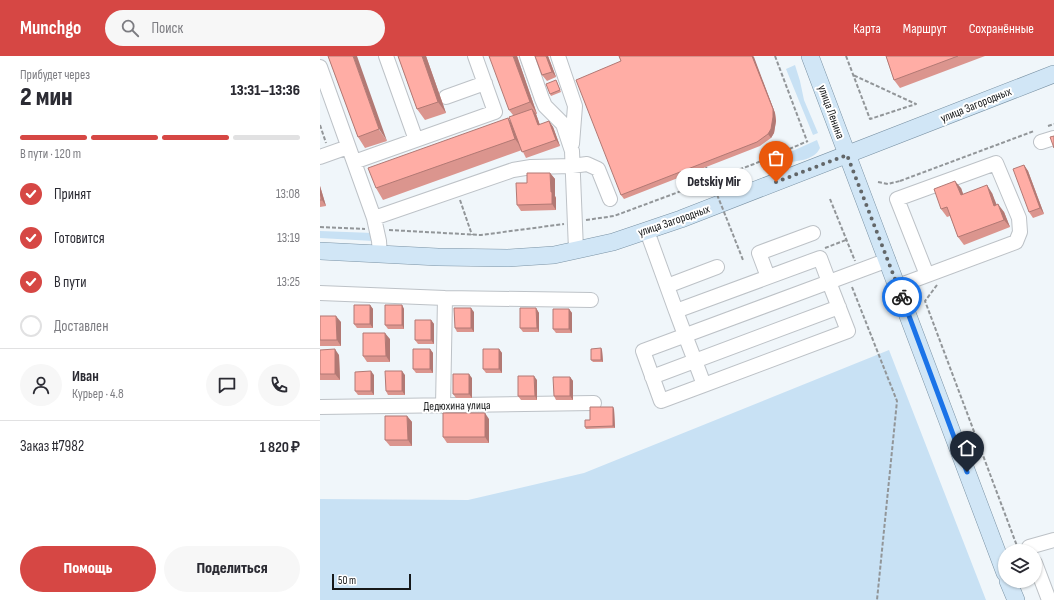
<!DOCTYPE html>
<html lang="ru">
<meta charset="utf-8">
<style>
body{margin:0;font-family:"Sofia Sans Condensed",sans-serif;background:#f7f7f7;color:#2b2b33;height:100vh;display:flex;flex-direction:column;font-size:15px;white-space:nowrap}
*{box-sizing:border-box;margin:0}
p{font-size:13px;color:#7c7c81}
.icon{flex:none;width:22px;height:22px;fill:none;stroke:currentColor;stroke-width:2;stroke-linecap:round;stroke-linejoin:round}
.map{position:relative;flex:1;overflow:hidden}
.details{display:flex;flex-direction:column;background:#fff;width:320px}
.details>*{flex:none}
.fabs{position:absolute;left:678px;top:488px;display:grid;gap:8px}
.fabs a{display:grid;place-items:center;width:44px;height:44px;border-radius:50%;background:#fff;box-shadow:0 1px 3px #0004;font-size:20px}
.scale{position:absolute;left:12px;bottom:10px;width:79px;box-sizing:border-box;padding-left:4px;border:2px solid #161819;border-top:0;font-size:11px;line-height:14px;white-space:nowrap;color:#161819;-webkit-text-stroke:3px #fff;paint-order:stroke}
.pin{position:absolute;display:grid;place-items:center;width:34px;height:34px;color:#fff;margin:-41px -17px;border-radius:50% 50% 50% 0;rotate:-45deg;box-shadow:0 0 4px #0007}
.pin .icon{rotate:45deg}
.courier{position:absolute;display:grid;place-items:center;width:40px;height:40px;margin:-20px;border:3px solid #1a73e8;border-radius:50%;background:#fff;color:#222;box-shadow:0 1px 5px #0007}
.bubble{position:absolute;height:28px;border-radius:14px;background:#fff;box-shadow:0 1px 3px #0004;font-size:13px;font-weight:800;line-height:28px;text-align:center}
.summary em{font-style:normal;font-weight:800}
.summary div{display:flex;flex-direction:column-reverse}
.summary{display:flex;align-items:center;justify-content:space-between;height:68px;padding:0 20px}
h1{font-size:26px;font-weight:800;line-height:30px}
.bar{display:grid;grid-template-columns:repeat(4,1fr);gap:6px 4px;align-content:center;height:48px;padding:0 20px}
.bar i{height:5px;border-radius:3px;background:#e1e1e2}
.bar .current{background:#d64744}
.bar p{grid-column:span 4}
.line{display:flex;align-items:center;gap:10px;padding:0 20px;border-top:1px solid #e1e1e2}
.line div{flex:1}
.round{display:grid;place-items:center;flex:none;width:42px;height:42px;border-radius:21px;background:#f7f7f7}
ol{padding:0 20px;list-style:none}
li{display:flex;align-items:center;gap:12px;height:44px}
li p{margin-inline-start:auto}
li .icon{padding:4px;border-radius:50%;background:#d64744;color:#fff;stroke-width:4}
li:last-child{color:#7c7c81}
li i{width:22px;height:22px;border:2px solid #e1e1e2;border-radius:50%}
.primary-button{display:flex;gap:8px;margin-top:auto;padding:8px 20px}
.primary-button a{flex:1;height:46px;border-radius:24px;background:#d64744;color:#fff;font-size:16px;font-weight:800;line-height:46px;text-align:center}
.primary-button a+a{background:#f7f7f7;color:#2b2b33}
header{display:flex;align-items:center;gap:24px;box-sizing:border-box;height:56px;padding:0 20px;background:#d64744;color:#fff}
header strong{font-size:19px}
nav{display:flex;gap:22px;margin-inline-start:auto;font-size:14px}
.search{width:280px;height:36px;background:#f7f7f7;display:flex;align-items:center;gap:10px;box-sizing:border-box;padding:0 14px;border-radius:22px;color:#7c7c81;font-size:15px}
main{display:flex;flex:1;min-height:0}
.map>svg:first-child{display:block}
</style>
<header>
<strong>Munchgo</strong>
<div class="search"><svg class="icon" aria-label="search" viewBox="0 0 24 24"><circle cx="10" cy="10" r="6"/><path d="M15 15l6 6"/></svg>Поиск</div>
<nav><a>Карта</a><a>Маршрут</a><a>Сохранённые</a></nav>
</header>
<main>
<section class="details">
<div class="summary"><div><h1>2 мин</h1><p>Прибудет через</p></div><em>13:31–13:36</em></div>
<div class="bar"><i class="current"></i><i class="current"></i><i class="current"></i><i></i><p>В пути · 120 m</p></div>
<ol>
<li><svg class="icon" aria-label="check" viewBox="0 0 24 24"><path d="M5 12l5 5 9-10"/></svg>Принят<p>13:08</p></li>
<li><svg class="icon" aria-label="check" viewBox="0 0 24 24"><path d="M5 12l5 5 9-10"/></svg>Готовится<p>13:19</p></li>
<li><svg class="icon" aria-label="check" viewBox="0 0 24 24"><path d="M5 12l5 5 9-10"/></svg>В пути<p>13:25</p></li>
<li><i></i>Доставлен</li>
</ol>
<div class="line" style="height:72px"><a class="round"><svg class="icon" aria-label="person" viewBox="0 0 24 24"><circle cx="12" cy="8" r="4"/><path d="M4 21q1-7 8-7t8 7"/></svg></a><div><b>Иван</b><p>Курьер · 4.8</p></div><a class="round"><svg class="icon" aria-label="chat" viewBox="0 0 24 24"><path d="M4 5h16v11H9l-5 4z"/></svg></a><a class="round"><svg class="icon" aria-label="phone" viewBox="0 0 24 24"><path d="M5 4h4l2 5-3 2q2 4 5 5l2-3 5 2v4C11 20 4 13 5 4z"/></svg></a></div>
<div class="line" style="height:52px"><div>Заказ #7982</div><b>1 820 ₽</b></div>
<div class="primary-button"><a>Помощь</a><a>Поделиться</a></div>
</section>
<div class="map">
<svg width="734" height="544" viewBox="0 0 734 544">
<rect width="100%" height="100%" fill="#f0f6fa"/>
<path fill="#c8e1f4" d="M475 9 480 25 484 44 498 77 493 79 466 13Z
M497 84 500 92C493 107 469 106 454 106L457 102Z
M0 175 53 177V185L0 182Z
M569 294 666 544H0V443L148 444 264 417Z"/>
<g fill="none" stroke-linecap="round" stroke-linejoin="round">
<defs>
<path id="minor" d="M66 0 96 84
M207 0 222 43 225 50 243 68 252 95 256 194
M238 0 255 50 252 88
M0 11 54 162 59 185 60 199
M126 41 165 27
M721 86 734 82
M0 101 28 91
M34 106 175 56 155 0
M54 162 193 114 211 111 252 110 267 108 278 113 290 143
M327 175 356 255 500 202 509 226 568 204
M448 221 439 197 493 177
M347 230 397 211
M578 230 696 186 700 176 699 162 676 107 577 143 607 219
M0 237 125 242 271 244
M356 255C365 280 375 304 384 329L528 275 509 226 323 295 341 345 384 329
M332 321 519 251
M123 350 125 242
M0 351 274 347
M709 491 734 484
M715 507 729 544"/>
<path id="major" d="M490 0 685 517
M0 195 118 201 188 202 234 199 293 186 361 163 734 18
M688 525 696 544"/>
</defs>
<use href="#minor" stroke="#bdc2c7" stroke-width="16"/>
<use href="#major" stroke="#7b93a5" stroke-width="18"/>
<path stroke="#929699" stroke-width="2" stroke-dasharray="4 2" stroke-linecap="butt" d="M455 0 487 85
M526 0 550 63 596 48 533 19
M0 69 6 87
M728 70 734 68
M580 125 714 75
M558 126 568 128 580 125
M510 143 535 205
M140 144 152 179
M406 161 423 204
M266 164 294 160 434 108 488 85
M0 171 45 173
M69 174 161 179 244 168
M505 192 526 184
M617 229 605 245 697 490
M532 231 577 345 557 544"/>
<use href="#minor" stroke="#fff" stroke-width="14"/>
<use href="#major" stroke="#d1e6f6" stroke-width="17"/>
<path stroke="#929699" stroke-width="2" stroke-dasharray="4 2" stroke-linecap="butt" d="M386 111 406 161"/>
</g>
<path fill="#db958e" d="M8 0 67 85 45 92 38 81Z
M78 0H106L126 57 105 64 97 53Z
M197 0 217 58H216L220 69 229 65 233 71 240 90 206 102 202 94 63 144 56 132 188 62 192 68 193 59 189 54Z
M228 0 236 21 227 25 222 19Z
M299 0H433L455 57 456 65 454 77 451 82 440 90 304 143 301 139V5Z
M566 0H665L580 32 574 24Z
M237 26 241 36 231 40 230 38Z
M704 109 708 115 724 158 713 162 709 156Z
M230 117 235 123V140L236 142V154L201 155 197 149 207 127Z
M0 130 6 150 0 151Z
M641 132 643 138 672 137 676 149 684 156 690 171 644 189 638 181 630 160 627 161 621 153Z
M50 249 53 253V272H37L34 268Z
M82 249 84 253V273H68L65 269Z
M216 252 219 257V276H203L200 272Z
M249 253 252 257V277H236L233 273Z
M154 256V276H137L135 272Z
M0 260 21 266V290H0Z
M111 264 114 268V288H98L95 284Z
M70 283V306H47L43 300Z
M281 292 282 294 283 306H273L271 304Z
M110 293 113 297V317H96L93 313Z
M179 293 182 297V317H166L163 313Z
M0 294 19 299 20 324H0Z
M54 319V339H38L35 335Z
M85 319V339H68L66 335Z
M250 321 253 325V344H236L234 340Z
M152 322V342H136L133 338Z
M217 324V344H201L198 340Z
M294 353 295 372 266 373 265 371 270 364Z
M87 360 92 366V390H70L65 384Z
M169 363V387H127L123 381Z"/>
<path fill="#b27974" d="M33 0H37L67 85 59 73Z
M102 0H106L126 57 118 46Z
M193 0H197L217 58 210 46Z
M226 0H228L236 21 232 16Z
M432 0H433L434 1 455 57 456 65 454 77 451 82 448 78Z
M212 53 216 58 222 75 218 69Z
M188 62 195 73 203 94 195 83Z
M229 65 233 71 240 90 236 84Z
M704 109 708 115 724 158 720 152Z
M230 117 235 123V140L236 142V154L232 148 231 136Z
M635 125 641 132 646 146 641 139Z
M667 129 672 137 680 157 674 150Z
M0 130 6 150 2 144 0 137Z
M678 148 684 156 690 171 684 164Z
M50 249 53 253V272L50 268Z
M82 249 84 253V273L82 269Z
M151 252 154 256V276L151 272Z
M216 252 219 257V276L217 272Z
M249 253 252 257V277L249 273Z
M16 260 21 266V290L17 284Z
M111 264 114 268V288L111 284Z
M65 277 70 283V306L66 300Z
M281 292 282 294 283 306 281 304Z
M15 293 19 299 20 324 15 318Z
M110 293 113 297V317L110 313Z
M179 293 182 297V317L179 313Z
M51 315 54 319V339L51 335Z
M82 315 85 319V339L82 335Z
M149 318 152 322V342L149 338Z
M214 320 217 324V344L215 340Z
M250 321 253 325V344L250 340Z
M293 351 294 353 295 372 293 370Z
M165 357 169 363V387L165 381Z
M87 360 92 366V390L88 384Z"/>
<path fill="#ffada5" stroke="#b27974" d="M8 0H33L59 73 38 81Z
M78 0H102L118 46 97 53Z
M169 0H193L210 46 189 54Z
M215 0H226L232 16 222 19Z
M299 0H432L453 53V61L451 73 448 78 437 86 301 139 256 24 301 5Z
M566 0H638L574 24Z
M236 24 240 34 230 38 226 28Z
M212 53 218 69 229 65 236 84 202 96 189 61Z
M188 62 195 83 56 132 48 112Z
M734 80V92L730 81Z
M704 109 720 152 709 156 693 113Z
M207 117H230L231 136H232V148L197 149 196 127H207Z
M635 125 641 139 667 129 674 150 678 148 684 164 638 181 627 151 621 153 614 133Z
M0 137 2 144H0Z
M34 249H50V268H34Z
M65 249H82V269H65Z
M134 252H151V272H135Z
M200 252H216L217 272H200Z
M233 253H249V273H233Z
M0 260H16L17 284H0Z
M95 264H111V284H95Z
M43 277H65L66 300H43Z
M281 292V304H271V293Z
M15 293V318H0V294Z
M93 293H110V313H93Z
M163 293H179V313H163Z
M51 315V335H35V316Z
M65 315H82V335H66Z
M133 318H149V338H133Z
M198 320H214L215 340H198Z
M233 321H250V340H234Z
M270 351H293V370L265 371V364H270Z
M123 357H165V381H123Z
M65 360H87L88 384H65Z"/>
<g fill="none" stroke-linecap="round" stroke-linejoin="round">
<path stroke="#626668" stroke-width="4" stroke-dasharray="0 7.2" d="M456 126 527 99 582 241"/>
<path stroke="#1a73e8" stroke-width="5" d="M582 241 647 416"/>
</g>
<g text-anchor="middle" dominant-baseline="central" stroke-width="4" stroke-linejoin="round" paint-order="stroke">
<g font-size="12" fill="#161819" stroke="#fff">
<text transform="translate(656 49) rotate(-22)">улица Загородных</text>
<text transform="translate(511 56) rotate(70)">улица Ленина</text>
<text transform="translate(354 165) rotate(-19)">улица Загородных</text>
<text transform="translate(137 350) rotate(-1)">Дедюхина улица</text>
</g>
</g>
</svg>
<div class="fabs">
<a><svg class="icon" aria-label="layers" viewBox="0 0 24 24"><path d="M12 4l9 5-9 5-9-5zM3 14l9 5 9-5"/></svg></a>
</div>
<div class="scale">50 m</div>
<div class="pin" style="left:456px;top:126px;background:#ea580c"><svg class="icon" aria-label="bag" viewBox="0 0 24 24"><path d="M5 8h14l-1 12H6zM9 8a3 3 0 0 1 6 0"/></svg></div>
<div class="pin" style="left:647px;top:416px;background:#1f2937"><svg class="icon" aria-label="home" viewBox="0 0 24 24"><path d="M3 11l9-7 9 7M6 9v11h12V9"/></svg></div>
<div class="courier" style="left:582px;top:241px"><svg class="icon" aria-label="bike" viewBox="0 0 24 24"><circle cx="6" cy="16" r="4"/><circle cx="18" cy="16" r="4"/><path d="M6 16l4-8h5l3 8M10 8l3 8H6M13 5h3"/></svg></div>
<div class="bubble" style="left:356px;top:112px;width:76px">Detskiy Mir</div>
</div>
</main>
